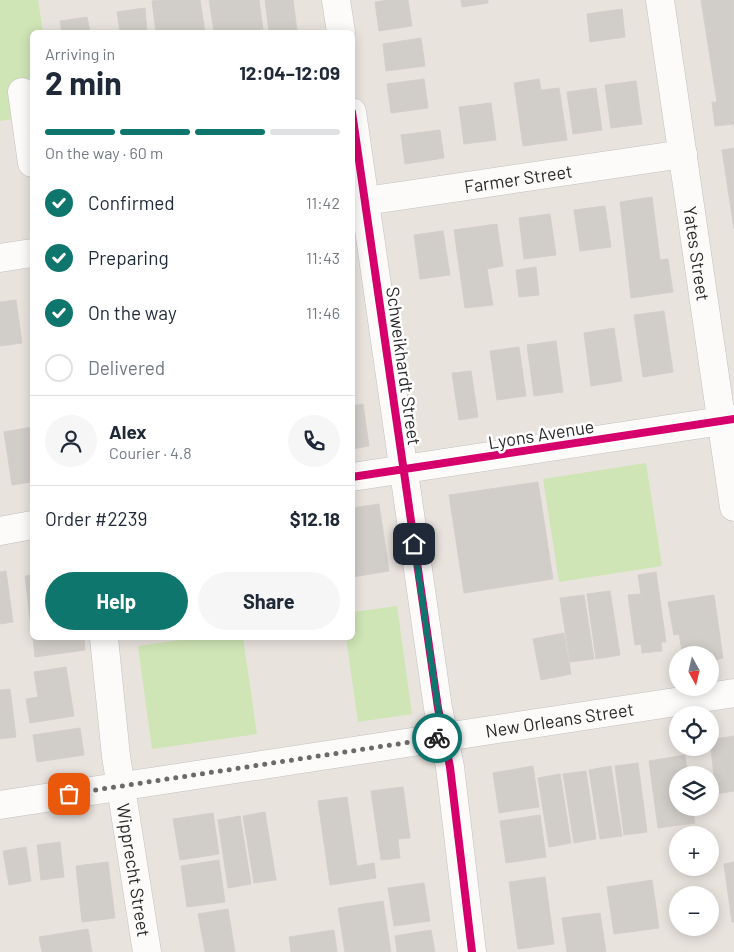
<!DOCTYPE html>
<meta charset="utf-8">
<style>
body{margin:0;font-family:Barlow,sans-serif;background:#f6f6f7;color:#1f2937;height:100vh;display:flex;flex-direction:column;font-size:19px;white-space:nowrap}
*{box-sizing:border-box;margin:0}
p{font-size:16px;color:#747a83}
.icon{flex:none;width:28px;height:28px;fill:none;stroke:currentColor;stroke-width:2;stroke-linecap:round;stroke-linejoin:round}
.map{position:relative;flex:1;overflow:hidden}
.details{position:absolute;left:30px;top:30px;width:325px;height:610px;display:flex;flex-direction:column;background:#fff;border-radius:8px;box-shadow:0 2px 12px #0003}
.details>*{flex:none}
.needle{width:32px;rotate:172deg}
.buttons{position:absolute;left:669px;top:646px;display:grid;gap:10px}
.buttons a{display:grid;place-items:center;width:50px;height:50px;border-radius:50%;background:#fff;box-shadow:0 2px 12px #0003;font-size:25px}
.pin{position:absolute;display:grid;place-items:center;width:42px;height:42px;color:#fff;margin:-21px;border-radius:10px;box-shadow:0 2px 8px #0006}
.courier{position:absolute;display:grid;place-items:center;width:50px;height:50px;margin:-25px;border:4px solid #0f766e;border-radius:50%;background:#fff;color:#222;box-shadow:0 1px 6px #0007}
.head em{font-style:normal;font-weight:700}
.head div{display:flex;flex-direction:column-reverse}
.head{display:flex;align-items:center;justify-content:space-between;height:85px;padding:0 15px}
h1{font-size:32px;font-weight:700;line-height:38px}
.bar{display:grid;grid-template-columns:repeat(4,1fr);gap:8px 5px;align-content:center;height:60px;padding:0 15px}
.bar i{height:6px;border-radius:4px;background:#e0e1e3}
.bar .active{background:#0f766e}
.bar p{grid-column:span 4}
.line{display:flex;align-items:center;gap:12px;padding:0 15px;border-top:1px solid #e0e1e3}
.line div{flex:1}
.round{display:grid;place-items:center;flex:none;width:52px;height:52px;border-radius:26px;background:#f6f6f7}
ol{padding:0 15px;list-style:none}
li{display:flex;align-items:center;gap:15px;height:55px}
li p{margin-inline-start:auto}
li .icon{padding:5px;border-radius:50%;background:#0f766e;color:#fff;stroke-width:4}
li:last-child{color:#747a83}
li i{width:28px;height:28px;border:2px solid #e0e1e3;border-radius:50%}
.cta{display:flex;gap:10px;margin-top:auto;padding:10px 15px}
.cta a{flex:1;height:58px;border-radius:30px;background:#0f766e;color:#fff;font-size:20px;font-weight:700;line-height:58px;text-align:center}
.cta a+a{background:#f6f6f7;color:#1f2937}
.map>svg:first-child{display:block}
</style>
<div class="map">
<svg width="734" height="952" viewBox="0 0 734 952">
<rect width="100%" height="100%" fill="#e9e3de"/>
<path fill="#cfe5b5" d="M0 0H38L43 32H32V80L11 83 15 119 0 121Z
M646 463 662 566 559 582 543 479Z
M397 606 412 714 358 722 346 638H352L353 612Z
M193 638H243L257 734 152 749 138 646Z"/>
<path fill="#d1cdc9" stroke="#d4cfcb" d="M161 0H200L205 32H156L152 1Z
M209 0H259L263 29 239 32H214Z
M265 0H293L297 30 269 32Z
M389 0H408L412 26 379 31 375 2Z
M461 0H488V3L462 7Z
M701 0H734V127V124L715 126 712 102H717Z
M145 8 147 32H120L117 12Z
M622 9 625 37 590 42 587 14Z
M87 17 90 32H62L60 21Z
M421 38 425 66 386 71 383 44Z
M424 79 428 108 391 113 387 84Z
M539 79 541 90 559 88 567 140 523 146 514 83Z
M636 81 642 124 611 128 605 85Z
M596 88 602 130 573 134 567 92Z
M491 103 496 140 464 144 459 107Z
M440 130 444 158 405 164 401 135Z
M734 148V229L722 150Z
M652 197 660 260 668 259 673 292 631 298 620 202Z
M605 206 611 247 580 251 574 210Z
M550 214 556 255 524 259 519 218Z
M497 224 503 266 487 269 493 305 465 308 454 230Z
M443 231 450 275 420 279 414 235Z
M536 267 539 295 519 297 516 270Z
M16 300 22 343 0 346V302Z
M664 311 673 372 643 377 634 315Z
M614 328 622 381 591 386 584 333Z
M556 341 563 392 534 396 527 345Z
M519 347 526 396 497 400 490 351Z
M471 371 478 417 459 420 452 373Z
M363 404 369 446 352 449V406Z
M32 427V482L12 485 4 432Z
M538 482 553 579 464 593 449 495Z
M379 504 389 571 352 577V508Z
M6 571 13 622 0 624V572Z
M656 572 666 642H661L662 651 642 653 641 644 635 645 628 595 641 594 638 575Z
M32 575V636L25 576Z
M610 591 620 655 596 659 587 594Z
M584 595 594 659 570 662 560 598Z
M714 595 723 658 710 661V655H683L679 634 674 635 668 602Z
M564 633 571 674 541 680 533 639Z
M33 638H84L85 650 35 657Z
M66 667 74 716 30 723 26 699 38 697 34 672Z
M10 689 16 737 0 739V690Z
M80 728 84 755 37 762 33 735Z
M734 736V791L716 794 710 740Z
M685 755 688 775H678V808H692L695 823 658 828 649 761Z
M638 763 647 832 624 835 615 766Z
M533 766 539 807 499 813 493 773Z
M611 766 622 836 600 839 589 770Z
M586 771 596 839 574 843 563 774Z
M560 774 571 843 549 847 538 778Z
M403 787 410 838 398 839 400 858 381 860 371 791Z
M347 797 357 866 374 863 376 878 330 885 318 801Z
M265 812 276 880 254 883 243 816Z
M213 813 219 854 180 860 173 819Z
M540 815 546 857 506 863 500 821Z
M240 816 251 884 228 888 218 820Z
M60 842 64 877 41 880 37 845Z
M26 847 31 881 9 885 3 851Z
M219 860 225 902 187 907 181 866Z
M108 862 115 918 82 922 76 866Z
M734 862V922H732L724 864Z
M545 877 554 944 518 949 509 882Z
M652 880 659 928 614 934 607 887Z
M424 883 430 921 394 926 388 888Z
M383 901 391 952H345L338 908Z
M228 909 235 952H205L198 914Z
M600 913 606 952H567L562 918Z
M88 929 92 952H42L39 937Z
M334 930 337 952H291L289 937Z
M431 930 435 952H397L395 936Z"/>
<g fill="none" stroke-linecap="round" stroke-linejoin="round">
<defs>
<g id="minor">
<path d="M336 0 341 32"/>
<path id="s1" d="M660 0 734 507"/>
<path d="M22 92 32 163"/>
<path d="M352 112 438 708 450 767 472 952"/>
<path id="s2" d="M352 203 683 154"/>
<path d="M0 258 32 253"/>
<path d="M352 477 734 419"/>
<path d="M0 531 32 525"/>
<path id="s3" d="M104 638 116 756 147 952"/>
<path id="s4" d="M0 805 734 693"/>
</g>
</defs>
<use href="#minor" stroke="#c1c0c0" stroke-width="29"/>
<use href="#minor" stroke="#fcfbfa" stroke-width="28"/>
<defs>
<path id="cycleway" d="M352 112 438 708 450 767 472 952
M352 477 734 419"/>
</defs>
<use href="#cycleway" stroke="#fff" stroke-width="11"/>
<use href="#cycleway" stroke="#d6006c" stroke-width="8"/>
</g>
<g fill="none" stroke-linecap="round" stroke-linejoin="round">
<path stroke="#6c6a68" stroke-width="5" stroke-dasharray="0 9" d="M69 794 437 738"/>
<path stroke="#0f766e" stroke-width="6" d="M414 544 438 708 444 737 437 738"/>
</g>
<g text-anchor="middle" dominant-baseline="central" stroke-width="5" stroke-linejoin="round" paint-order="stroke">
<g font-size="18" fill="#292929" stroke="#fff">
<text stroke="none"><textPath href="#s2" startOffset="168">Farmer Street</textPath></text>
<text stroke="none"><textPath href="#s1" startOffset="256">Yates Street</textPath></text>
<text transform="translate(404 366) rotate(82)">Schweikhardt Street</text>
<text transform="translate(541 434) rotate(-9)">Lyons Avenue</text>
<text stroke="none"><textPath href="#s4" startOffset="566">New Orleans Street</textPath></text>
<text stroke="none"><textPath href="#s3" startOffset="234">Wipprecht Street</textPath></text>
</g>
</g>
</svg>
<div class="buttons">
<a><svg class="needle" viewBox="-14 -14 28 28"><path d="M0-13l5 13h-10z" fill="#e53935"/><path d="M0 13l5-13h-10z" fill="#747a83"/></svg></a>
<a><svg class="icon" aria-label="locate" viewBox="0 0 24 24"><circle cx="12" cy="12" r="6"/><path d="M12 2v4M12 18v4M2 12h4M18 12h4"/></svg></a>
<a><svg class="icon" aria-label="layers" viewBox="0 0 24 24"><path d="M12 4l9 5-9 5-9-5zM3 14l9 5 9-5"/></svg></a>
<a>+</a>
<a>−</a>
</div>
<div class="pin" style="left:69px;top:794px;background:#ea580c"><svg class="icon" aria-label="bag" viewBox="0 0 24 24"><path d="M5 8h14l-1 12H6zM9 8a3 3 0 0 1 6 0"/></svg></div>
<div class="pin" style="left:414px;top:544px;background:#1f2937"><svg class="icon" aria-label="home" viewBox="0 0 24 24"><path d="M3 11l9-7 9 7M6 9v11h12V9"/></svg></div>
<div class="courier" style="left:437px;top:738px"><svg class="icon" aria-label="bike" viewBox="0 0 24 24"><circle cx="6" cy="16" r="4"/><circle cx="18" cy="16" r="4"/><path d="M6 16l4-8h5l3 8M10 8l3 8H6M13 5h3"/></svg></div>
<section class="details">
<div class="head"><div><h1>2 min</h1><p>Arriving in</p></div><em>12:04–12:09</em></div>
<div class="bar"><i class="active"></i><i class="active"></i><i class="active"></i><i></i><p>On the way · 60 m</p></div>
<ol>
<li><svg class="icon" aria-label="check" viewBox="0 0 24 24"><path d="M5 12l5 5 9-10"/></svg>Confirmed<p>11:42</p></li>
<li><svg class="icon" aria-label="check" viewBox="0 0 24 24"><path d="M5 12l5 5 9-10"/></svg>Preparing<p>11:43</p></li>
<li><svg class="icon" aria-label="check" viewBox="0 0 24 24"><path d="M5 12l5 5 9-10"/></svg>On the way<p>11:46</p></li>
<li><i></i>Delivered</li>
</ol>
<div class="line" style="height:90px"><a class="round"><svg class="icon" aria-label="person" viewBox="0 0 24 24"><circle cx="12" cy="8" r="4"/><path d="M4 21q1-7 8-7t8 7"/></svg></a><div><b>Alex</b><p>Courier · 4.8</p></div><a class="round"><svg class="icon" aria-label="phone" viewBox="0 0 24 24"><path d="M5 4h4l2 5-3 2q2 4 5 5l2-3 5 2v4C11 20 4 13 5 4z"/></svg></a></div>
<div class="line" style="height:65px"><div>Order #2239</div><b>$12.18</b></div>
<div class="cta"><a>Help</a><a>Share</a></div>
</section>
</div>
